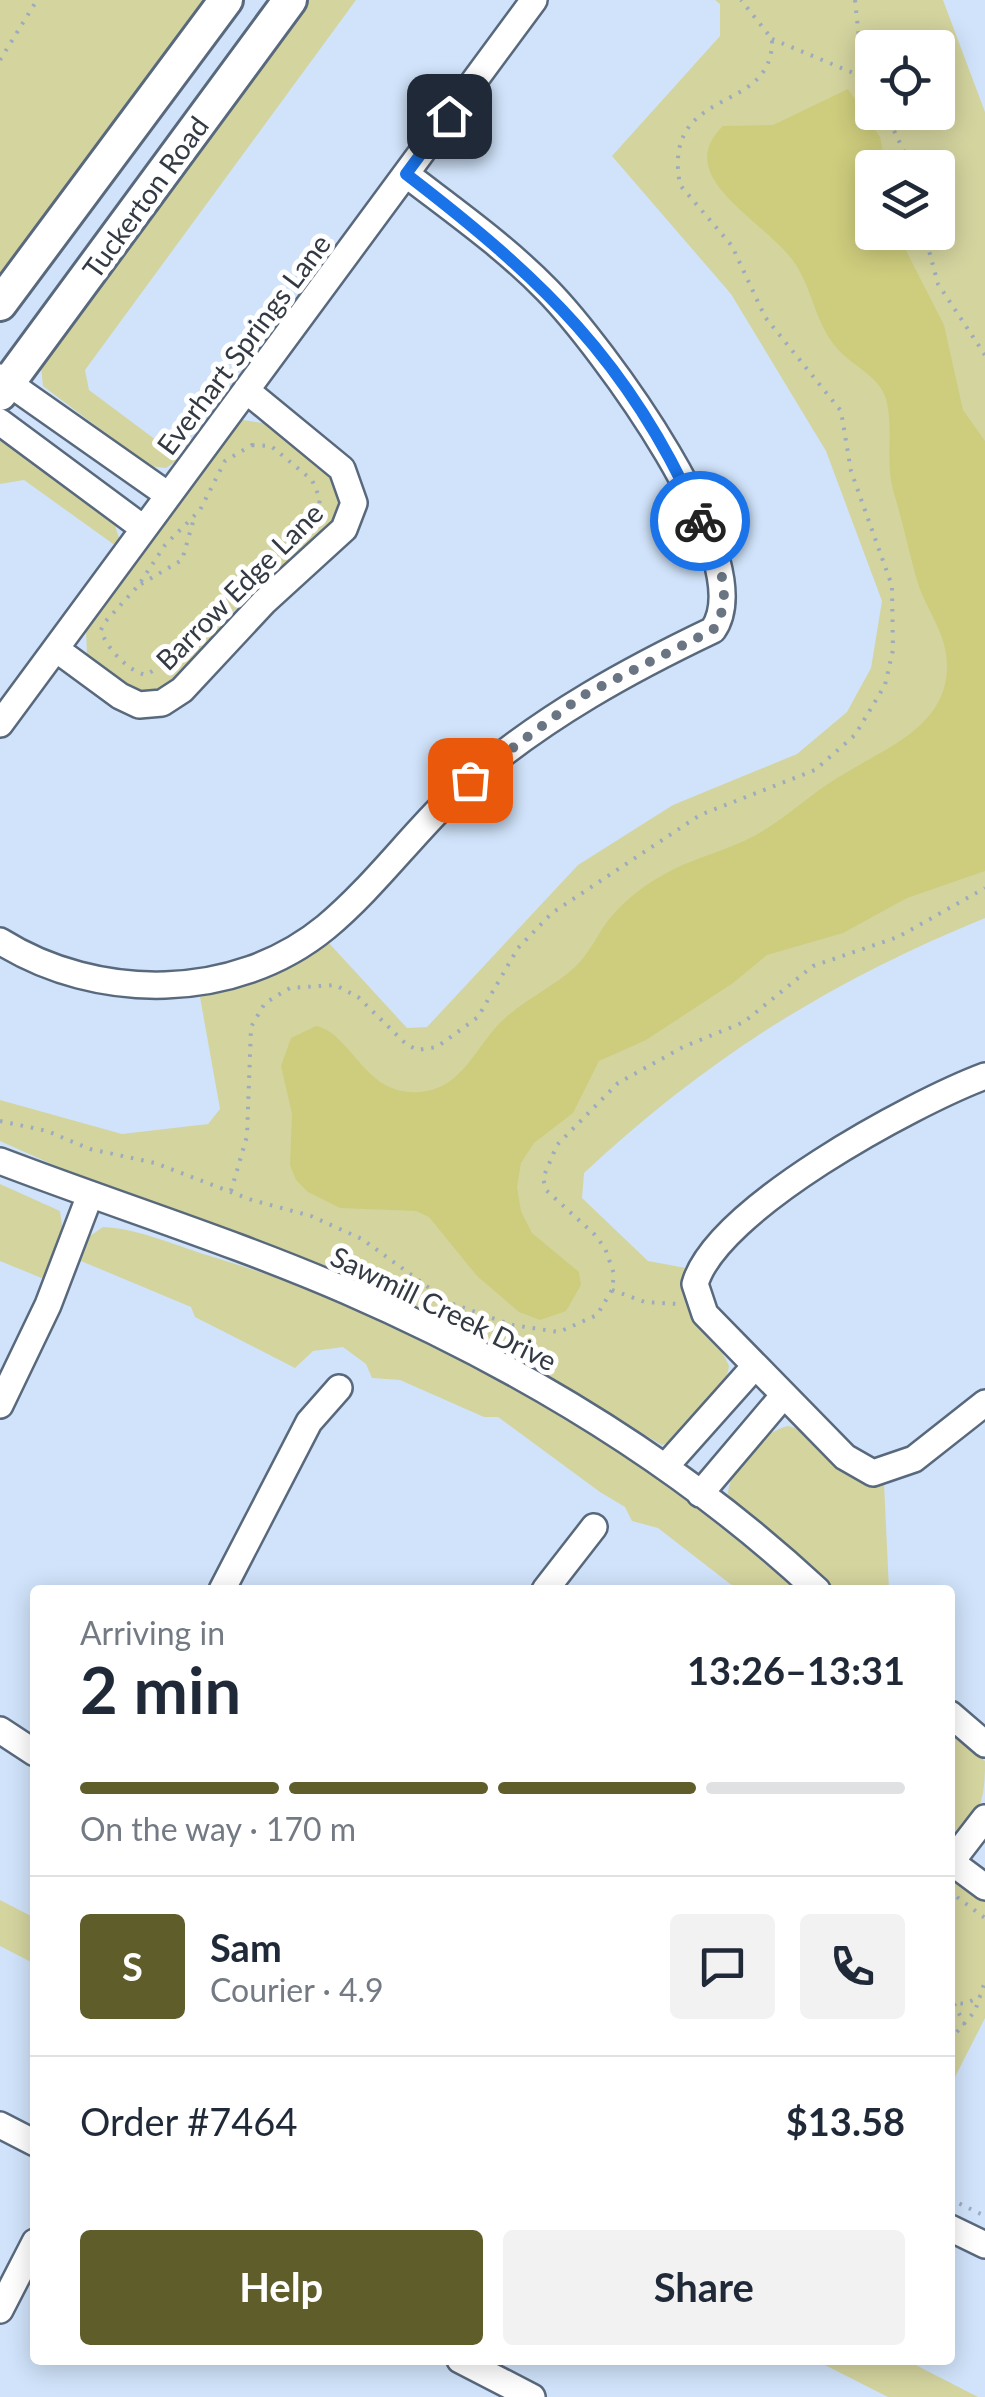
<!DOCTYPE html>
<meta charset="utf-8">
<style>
body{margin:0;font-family:Lato,sans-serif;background:#f2f2f3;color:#1f2937;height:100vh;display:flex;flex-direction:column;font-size:38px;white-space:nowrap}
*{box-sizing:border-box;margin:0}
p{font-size:32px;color:#747a83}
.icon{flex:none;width:55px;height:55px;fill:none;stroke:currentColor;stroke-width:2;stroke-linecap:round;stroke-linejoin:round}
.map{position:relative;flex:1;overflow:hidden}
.drawer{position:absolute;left:30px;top:1585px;width:925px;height:780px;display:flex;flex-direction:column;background:#fff;border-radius:10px;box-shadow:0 5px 25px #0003}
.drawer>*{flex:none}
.buttons{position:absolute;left:855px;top:30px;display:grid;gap:20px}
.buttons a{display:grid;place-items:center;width:100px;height:100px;border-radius:10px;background:#fff;box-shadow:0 5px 25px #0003;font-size:50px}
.pin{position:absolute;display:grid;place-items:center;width:85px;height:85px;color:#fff;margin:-42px;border-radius:20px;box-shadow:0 5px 15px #0006}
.courier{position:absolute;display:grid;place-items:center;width:100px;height:100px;margin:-50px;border:8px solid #1a73e8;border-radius:50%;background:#fff;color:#222;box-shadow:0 2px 12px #0007}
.overview em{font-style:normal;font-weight:700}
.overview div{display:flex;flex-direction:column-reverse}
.overview{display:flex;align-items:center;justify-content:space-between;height:170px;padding:0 50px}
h1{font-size:65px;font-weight:700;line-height:75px}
.bar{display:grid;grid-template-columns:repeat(4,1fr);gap:15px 10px;align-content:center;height:120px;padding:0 50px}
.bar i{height:12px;border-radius:8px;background:#e0e1e3}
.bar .selected{background:#5f5e2b}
.bar p{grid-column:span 4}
.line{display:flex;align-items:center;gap:25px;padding:0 50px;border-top:2px solid #e0e1e3}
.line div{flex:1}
.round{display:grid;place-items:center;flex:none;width:105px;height:105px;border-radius:10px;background:#f2f2f3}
.action{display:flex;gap:20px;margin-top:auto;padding:20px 50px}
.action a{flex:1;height:115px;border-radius:10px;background:#5f5e2b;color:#fff;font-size:40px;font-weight:700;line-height:115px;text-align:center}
.action a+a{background:#f2f2f3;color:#1f2937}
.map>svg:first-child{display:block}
</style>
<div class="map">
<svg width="985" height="2397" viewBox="0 0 985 2397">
<rect width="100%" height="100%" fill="#d0e3fa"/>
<path fill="#d4d49f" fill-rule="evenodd" d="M0 0H207L0 282Z
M303 0H356L85 370 89 390 180 458 166 468 149 466 43 386 40 357Z
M715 0H943L985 112V918C827 983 709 1057 584 1173L582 1198 648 1261 686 1268C677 1321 712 1325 729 1366 726 1391 686 1438 662 1445L509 1355 408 1303 332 1269 74 1174 0 1141V1100L122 1134 208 1124 220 1109 200 997 267 977 328 942 407 1028 427 1027 578 865 673 805 797 754 847 712 871 668 882 601 826 451 731 294 612 156 720 36V4ZM872 48H938V112H872ZM872 168H938V232H872Z
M243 420 268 424 332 478 340 492 334 522 234 611 169 686 152 694 139 691 87 656 86 628 235 425Z
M0 440 113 519 119 538 116 546 24 480 0 484Z
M0 1184 60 1211 63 1232 44 1279 0 1261Z
M103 1227C138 1228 179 1247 213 1257 429 1322 627 1441 796 1590H738L658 1528 632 1521 625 1507 600 1492 498 1417H484L400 1380 372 1378 366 1364 343 1347 313 1351 295 1368 195 1317 191 1307 81 1261 90 1236Z
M788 1426C824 1434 841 1475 884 1483L889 1590H834L733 1503 728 1494C730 1466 762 1432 788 1426Z
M950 1730 985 1761C985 1791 983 1824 950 1834Z
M950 1874 985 1900V2018L950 2087Z
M0 1900 35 1918V1964L0 1946Z
M815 2360H906L978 2397H888Z"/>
<path fill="#cecd7d" d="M848 89 880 137 886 167 872 168V232L897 233 944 325 963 410 985 441V871L907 898 843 933 767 955 733 983 646 1040 599 1061 573 1113 534 1143 521 1163 517 1187 521 1211 532 1233 579 1272 581 1285 566 1311 540 1320 519 1312 477 1276 429 1217 416 1211 340 1208 308 1192 296 1180 290 1165 292 1114 281 1066 291 1038 316 1026C354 1034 365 1102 427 1091 461 1085 476 1049 497 1026 519 1002 551 989 575 967 590 953 598 933 610 918 625 900 643 886 663 875 688 860 719 853 746 840 778 825 804 799 834 780 881 749 956 727 946 654 942 626 923 604 916 577 908 548 902 519 893 490 885 460 894 429 886 399 879 375 850 365 835 346 815 321 813 292 796 265 768 221 669 178 723 126L773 125Z"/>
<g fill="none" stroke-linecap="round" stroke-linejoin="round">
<defs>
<path id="minor" d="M0 377 168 495
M0 422 143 528
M56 649 120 696 139 705 162 703 182 690 264 602 344 529 354 503 342 469 246 390
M0 724 534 0
M0 941C97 1002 235 1002 326 927 380 882 421 821 475 776 548 715 627 671 713 630 762 560 599 343 547 290 504 246 454 211 406 174
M985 1076C913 1103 716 1209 695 1284L705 1314 845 1457 873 1473 914 1459 985 1403
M0 1161C115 1205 234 1242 347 1291 517 1365 681 1463 817 1590
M0 1405 48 1305 90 1195
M665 1467 755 1366
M700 1494 783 1396
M222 1590 309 1422 339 1388
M545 1590 594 1527
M950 1714 985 1744
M0 1730 35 1753
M950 1861 985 1887
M951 1862 985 1818
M0 2125 35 2143
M950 2228 985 2245
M0 2310 35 2242
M460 2360 532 2397"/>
<path id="major" d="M0 304 226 0
M0 394 290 0"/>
</defs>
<use href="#minor" stroke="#59697d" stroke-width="30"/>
<use href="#major" stroke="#59697d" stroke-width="38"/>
<path stroke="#9cabbe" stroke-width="4" stroke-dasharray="2.5 8" stroke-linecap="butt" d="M855 0 863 77 872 93
M772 39 863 77
M0 60 37 0
M885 112 912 168
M924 232 938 284 985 355
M252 445 271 446 312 480 320 499 318 510 304 527 264 558 164 664 146 675C128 671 106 648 101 630L104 623 138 586 165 545 200 510 225 461Z
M141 584 182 560 195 515
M0 1121 47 1131 90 1149 155 1163 252 1200 311 1216 362 1239 450 1303 512 1325 559 1332 597 1315 612 1290 614 1274 605 1248 594 1234 546 1190 543 1178 557 1145 618 1083 683 1047 744 1022 813 966 898 937 985 888
M231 1191 247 1136 251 1027 265 1003 290 988 335 985 358 997 406 1044 417 1050 437 1047 478 1017 518 948 552 913 700 815 815 770 855 735 885 685 893 650 892 586 851 471 841 411 765 317 732 246 680 185C661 83 774 117 772 39L741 0
M612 1290 645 1302 678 1304
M957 1897 985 1918
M950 2002 965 2004 981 1996
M954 2004 965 2025
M950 2040 975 2011 985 1981
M950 2199 985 2216"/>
<use href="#minor" stroke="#fff" stroke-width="25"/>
<use href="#major" stroke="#fff" stroke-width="32"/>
</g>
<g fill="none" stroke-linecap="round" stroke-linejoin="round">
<path stroke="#6a7583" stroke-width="10" stroke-dasharray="0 18" d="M470 780 582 696 713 630C737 595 716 555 700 521"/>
<path stroke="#1a73e8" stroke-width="12" d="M449 116 406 174C540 277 631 362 700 521"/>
</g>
<g text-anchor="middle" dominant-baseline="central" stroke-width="10" stroke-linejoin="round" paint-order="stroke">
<g font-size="28" fill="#333a43" stroke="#fff">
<text transform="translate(145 197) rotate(-54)">Tuckerton Road</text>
<text transform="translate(243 344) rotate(-53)">Everhart Springs Lane</text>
<text transform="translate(239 586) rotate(-45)">Barrow Edge Lane</text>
<text transform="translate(444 1308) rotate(26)">Sawmill Creek Drive</text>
</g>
</g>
</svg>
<div class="buttons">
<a><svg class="icon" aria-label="locate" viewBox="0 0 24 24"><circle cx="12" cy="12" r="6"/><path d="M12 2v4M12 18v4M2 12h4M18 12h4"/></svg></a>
<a><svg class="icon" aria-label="layers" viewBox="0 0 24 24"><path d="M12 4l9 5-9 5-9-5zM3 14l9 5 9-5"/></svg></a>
</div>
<div class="pin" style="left:470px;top:780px;background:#ea580c"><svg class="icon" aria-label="bag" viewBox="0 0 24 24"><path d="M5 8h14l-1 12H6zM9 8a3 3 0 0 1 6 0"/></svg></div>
<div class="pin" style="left:449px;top:116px;background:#1f2937"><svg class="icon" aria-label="home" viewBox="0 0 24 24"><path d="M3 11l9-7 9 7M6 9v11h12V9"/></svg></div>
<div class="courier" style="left:700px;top:521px"><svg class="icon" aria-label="bike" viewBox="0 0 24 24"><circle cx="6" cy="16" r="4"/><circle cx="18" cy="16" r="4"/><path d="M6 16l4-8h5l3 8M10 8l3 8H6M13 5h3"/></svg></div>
<section class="drawer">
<div class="overview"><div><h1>2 min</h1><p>Arriving in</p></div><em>13:26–13:31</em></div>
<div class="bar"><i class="selected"></i><i class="selected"></i><i class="selected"></i><i></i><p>On the way · 170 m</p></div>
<div class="line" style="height:180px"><b class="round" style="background:#5f5e2b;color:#fff">S</b><div><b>Sam</b><p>Courier · 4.9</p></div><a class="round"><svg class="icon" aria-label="chat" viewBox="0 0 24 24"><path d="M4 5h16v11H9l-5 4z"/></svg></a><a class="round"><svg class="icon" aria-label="phone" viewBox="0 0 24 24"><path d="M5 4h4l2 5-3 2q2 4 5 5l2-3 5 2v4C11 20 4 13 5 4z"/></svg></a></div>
<div class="line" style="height:130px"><div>Order #7464</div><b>$13.58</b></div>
<div class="action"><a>Help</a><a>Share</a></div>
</section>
</div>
